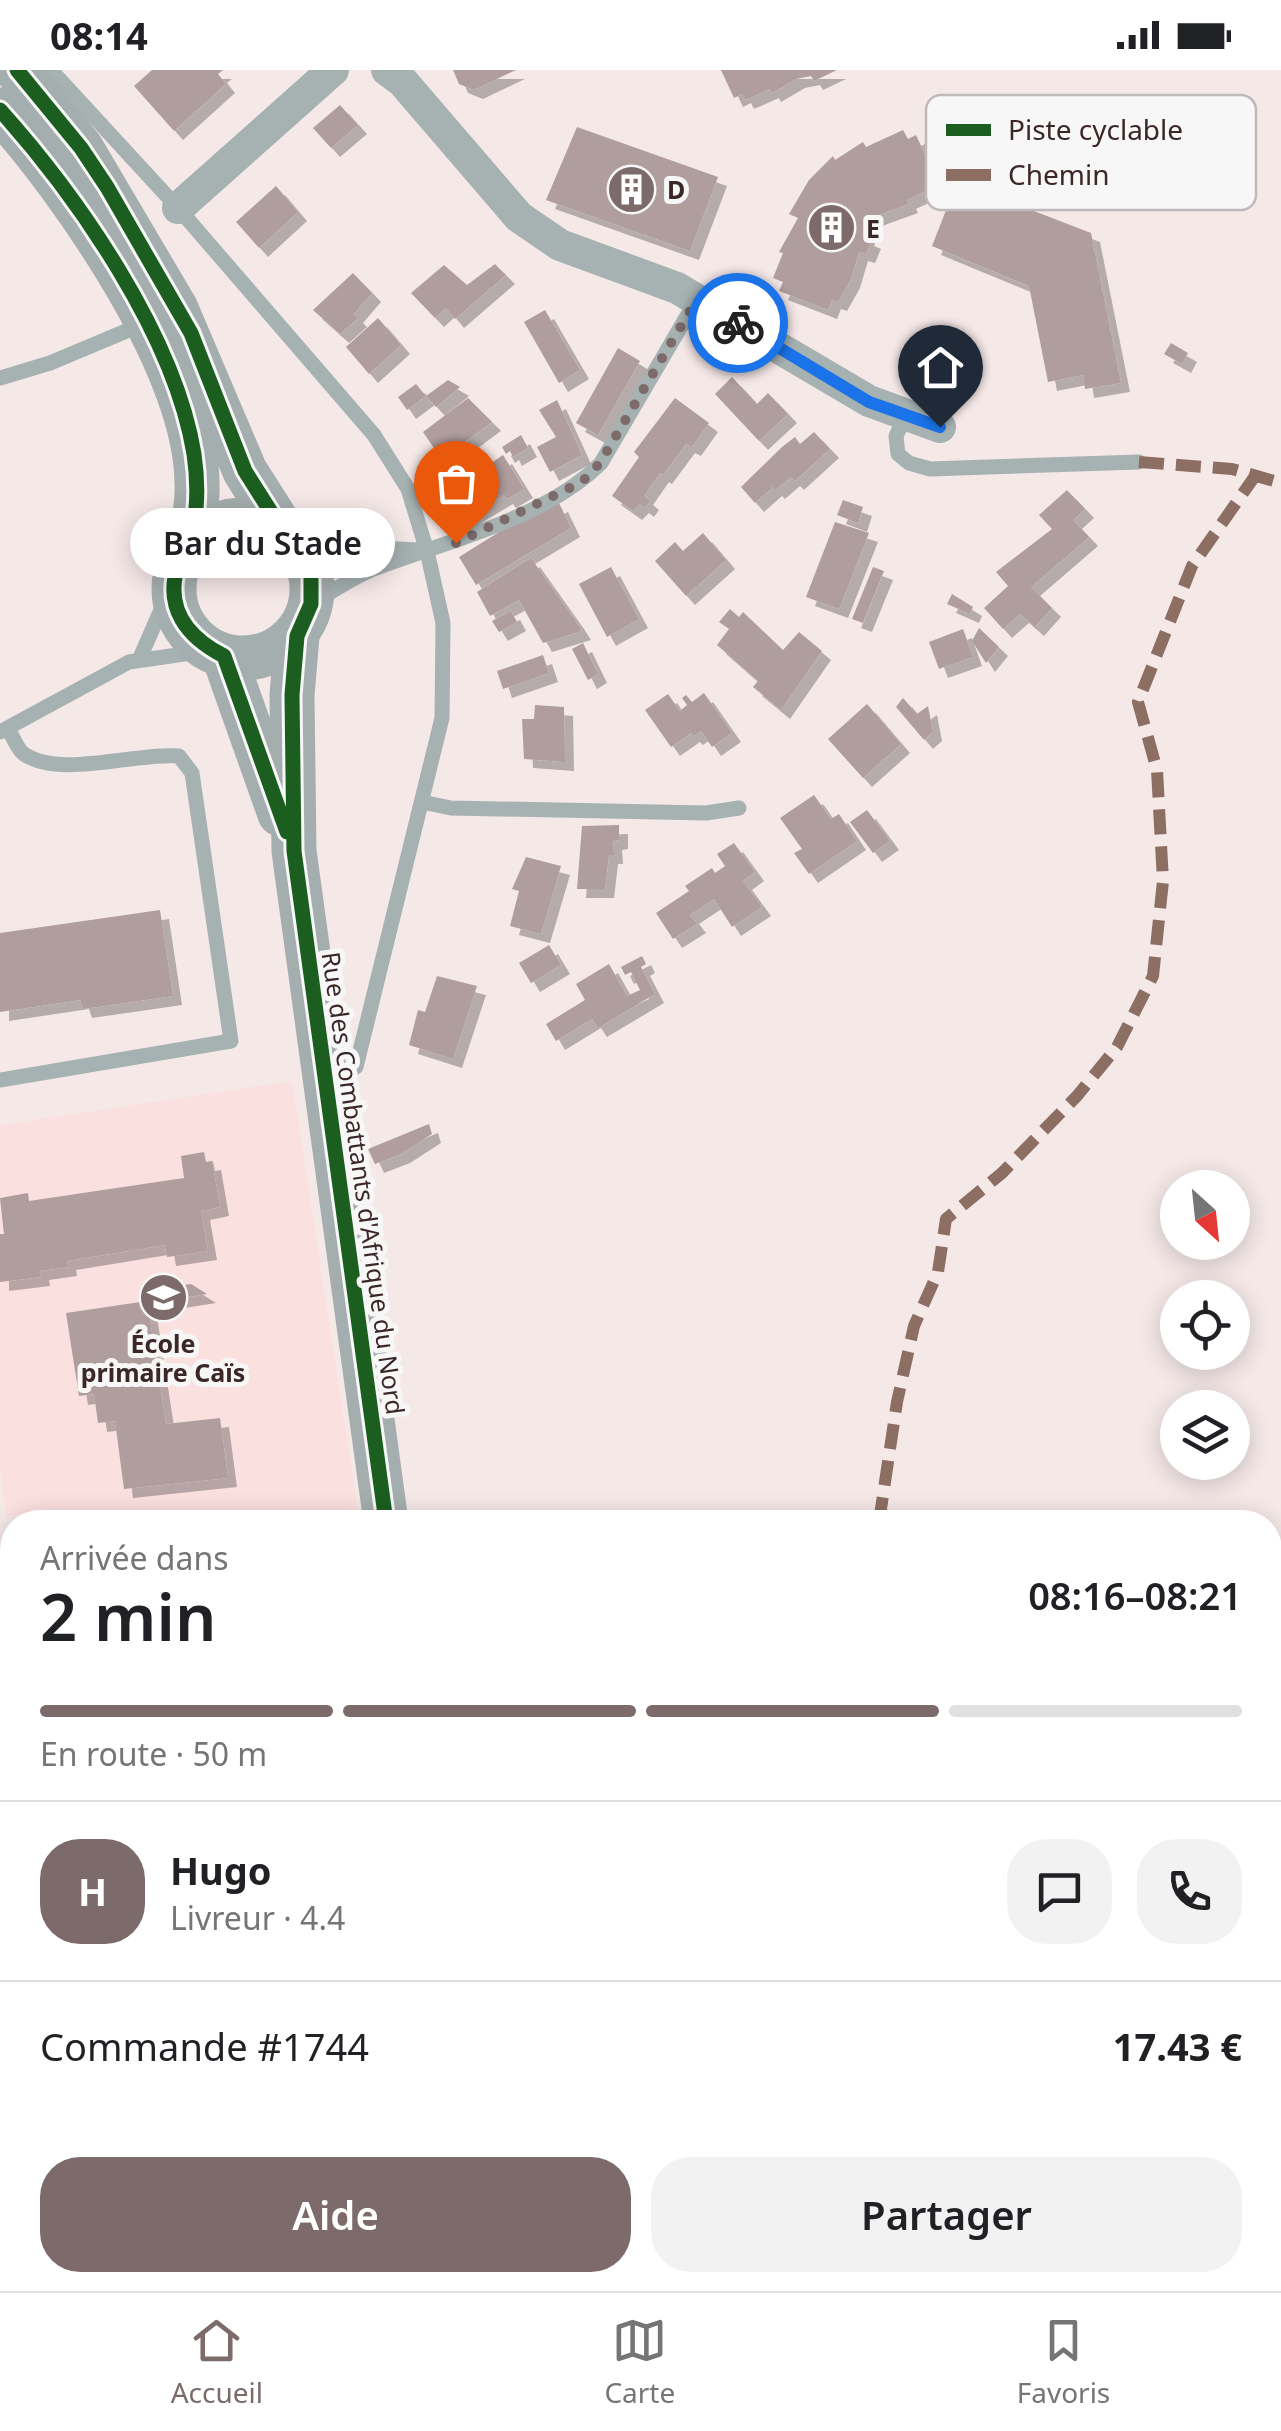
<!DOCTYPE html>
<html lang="fr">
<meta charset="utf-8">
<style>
body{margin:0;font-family:"Noto Sans",sans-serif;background:#f2f2f2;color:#202124;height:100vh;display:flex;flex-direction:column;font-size:38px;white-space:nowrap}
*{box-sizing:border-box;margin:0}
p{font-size:32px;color:#757577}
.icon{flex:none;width:55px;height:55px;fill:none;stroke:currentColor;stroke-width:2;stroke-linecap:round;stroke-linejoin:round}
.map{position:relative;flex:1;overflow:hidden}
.drawer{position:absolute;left:0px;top:1440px;width:1282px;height:782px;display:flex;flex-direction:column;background:#fff;border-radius:40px 40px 0 0;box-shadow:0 5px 25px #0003}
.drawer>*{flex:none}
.needle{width:65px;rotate:153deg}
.buttons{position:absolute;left:1160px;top:1100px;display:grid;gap:20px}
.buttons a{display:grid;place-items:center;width:90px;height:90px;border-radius:50%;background:#fff;box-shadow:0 5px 25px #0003;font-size:50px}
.pin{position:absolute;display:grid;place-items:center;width:85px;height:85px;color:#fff;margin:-102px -42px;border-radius:50% 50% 50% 0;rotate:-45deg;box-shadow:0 0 10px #0007}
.pin .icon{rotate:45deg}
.courier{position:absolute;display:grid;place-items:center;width:100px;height:100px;margin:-50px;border:8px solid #1a73e8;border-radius:50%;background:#fff;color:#222;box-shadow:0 2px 12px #0007}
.bubble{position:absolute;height:70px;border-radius:35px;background:#fff;box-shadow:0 5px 25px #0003;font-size:32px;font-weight:600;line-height:70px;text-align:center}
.overview em{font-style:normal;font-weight:600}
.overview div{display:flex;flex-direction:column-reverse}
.overview{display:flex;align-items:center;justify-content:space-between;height:170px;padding:0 40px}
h1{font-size:65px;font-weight:600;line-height:75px}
.bar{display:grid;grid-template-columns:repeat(4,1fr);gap:15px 10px;align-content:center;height:120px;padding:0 40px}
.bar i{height:12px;border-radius:8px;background:#e0e0e0}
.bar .active{background:#7d6b6b}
.bar p{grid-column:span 4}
.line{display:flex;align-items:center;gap:25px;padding:0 40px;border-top:2px solid #e0e0e0}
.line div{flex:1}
.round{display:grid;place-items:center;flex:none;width:105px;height:105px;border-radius:40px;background:#f2f2f2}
.cta{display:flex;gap:20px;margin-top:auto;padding:20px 40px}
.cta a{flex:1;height:115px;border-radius:40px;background:#7d6b6b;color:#fff;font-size:40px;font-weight:600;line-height:115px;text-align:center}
.cta a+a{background:#f2f2f2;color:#202124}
.status{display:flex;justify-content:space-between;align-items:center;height:70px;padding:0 50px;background:#fff;direction:ltr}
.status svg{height:28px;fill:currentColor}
.dock{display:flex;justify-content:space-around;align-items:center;height:140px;border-top:2px solid #e0e0e0;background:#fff;font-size:28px;color:#757577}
.dock a{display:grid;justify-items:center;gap:5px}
.dock .active{color:#7d6b6b}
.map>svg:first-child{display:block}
</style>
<div class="status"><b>08:14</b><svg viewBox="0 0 49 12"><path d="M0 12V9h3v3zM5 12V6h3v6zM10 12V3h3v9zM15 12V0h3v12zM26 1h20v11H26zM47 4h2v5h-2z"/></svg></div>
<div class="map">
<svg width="1281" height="2221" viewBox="0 0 1281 2221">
<defs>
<filter id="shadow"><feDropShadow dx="9" dy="9" stdDeviation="0" flood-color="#0004"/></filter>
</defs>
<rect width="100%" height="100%" fill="#f5e9e8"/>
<path fill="#fae0df" d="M292 1011 359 1447 317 1452H65L54 1439 6 1446 0 1399V1055Z"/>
<path fill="#b09d9d" filter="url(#shadow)" d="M152 0H223L218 4 226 14 174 61 134 16Z
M453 0H516L474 20 459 14Z
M721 0H837L814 11 811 6 796 9 772 23 770 19 745 30 742 24 734 28Z
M340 35 358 55 331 78 313 58Z
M577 57 718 107 690 181 546 130Z
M903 60 908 69 916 65 936 108 927 112 930 119 907 130 909 134 873 147 865 167 872 170 866 184 859 182 851 209 838 232 832 230 828 240 779 221 783 212 773 208 783 183 779 182 798 148 789 144 809 110 833 86 835 90 863 72 866 77Z
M966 115 1091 163 1121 313 1085 319 1083 305 1048 312 1029 216 932 176 950 130 959 134Z
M276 116 298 142 259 178 236 152Z
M495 194 506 205 455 249 446 238 435 248 411 223 444 195 467 215Z
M353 203 372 223 354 244 358 248 340 264 313 240Z
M545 240 580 300 559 313 524 252Z
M378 248 401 275 369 304 346 277Z
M1171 273 1188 283 1182 294 1164 284Z
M618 278 640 291 598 365 576 353Z
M732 307 757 334 768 323 788 344 759 371 715 324Z
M448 310 460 317 436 337 426 326Z
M416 314 426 326 407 340 398 327Z
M468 328 492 352 442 389 453 405 445 411 430 389 438 384 423 362Z
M675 328 709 353 692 377 686 374 663 405 660 403 644 426 650 431 645 438 640 434 633 441 612 426 639 387 634 382Z
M557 330 582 385 550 402 537 377 556 367 539 340Z
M814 362 830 379 795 411 791 407 776 420 773 417 755 433 741 417 782 377 795 367 800 374Z
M521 365 528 378 513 387 510 381 506 384 502 377Z
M503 385 524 419 507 429 504 425 459 452 449 435 471 421 465 411Z
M1067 420 1085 439 1073 450 1089 467 1031 517 1052 538 1035 557 1020 544 1003 559 984 538 1008 516 996 502 1052 459 1039 445Z
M843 430 863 437 858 453 837 445Z
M559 433 571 458 476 515 459 487 517 451Z
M835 452 869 463 839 539 806 527Z
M703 463 726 490 686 526 655 491 675 472 683 481Z
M531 488 575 550 582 561 543 573 519 530 490 546 477 522Z
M611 497 639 549 607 567 579 514Z
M873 497 884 501 863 553 852 549Z
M952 524 973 537 970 544 947 534Z
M730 539 739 547 743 542 783 580 799 562 822 581 781 640 753 617 758 611 717 575 729 559 719 552Z
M511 541 517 552 499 562 492 551Z
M979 558 999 577 986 593 972 571Z
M963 559 973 587 939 599 929 572Z
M583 573 598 604 588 610 572 579Z
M543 585 549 603 503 619 497 601Z
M704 623 732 663 712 677 701 661 694 666 691 663 671 677 645 640 668 624 680 641 687 635 682 628 686 625 692 632Z
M903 628 917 644 928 636 933 662 924 670 896 637Z
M867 634 901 674 863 708 828 669Z
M535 635 564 637 565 692 524 689 522 649H534Z
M814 725 831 749 839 744 857 771 809 804 794 783 802 779 780 748Z
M867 740 890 771 873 783 850 752Z
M619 755V770L613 771 614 785H609L605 819H577L582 756Z
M734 773 755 802 743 811 762 837 732 857 714 829 690 845 697 854 673 869 656 843 689 821 685 816 712 798 715 803 725 796 717 784Z
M526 787 561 796 541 864 510 856 519 821 512 819Z
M160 840 173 926 83 939 80 930 0 942V863Z
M549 875 561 895 531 913 519 893Z
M642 886 646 894 641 897 655 924 598 958 592 949 556 971 546 954 585 930 576 914 609 894 627 926 640 920 631 902 625 905 621 897Z
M437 906 477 916 453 989 409 975 418 940 425 942Z
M429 1054 432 1064 401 1084 375 1094 368 1079Z
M204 1082 206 1092 212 1091 220 1137 201 1141 208 1181 167 1187 165 1175 67 1191 68 1197 40 1201 41 1207 0 1212V1164H4L0 1128 28 1123 29 1131 184 1108 181 1086Z
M191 1214 207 1224 157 1232 155 1219Z
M147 1231 166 1354 220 1348 228 1408 124 1419 115 1351 98 1353 94 1324 79 1326 66 1243Z
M0 1751 12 1758V1818L0 1811Z
M9 1953 12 1954V2015L0 2013V1979L6 1980Z
M229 2210H293L283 2221H265L251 2210 243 2221Z"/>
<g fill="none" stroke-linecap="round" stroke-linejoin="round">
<path stroke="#a6b1b1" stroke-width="15" d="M51 0 178 138 374 365 408 419 427 481 443 553 442 648 356 997
M0 308 50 293 143 254
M906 345 896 366 898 384 909 393 930 399 1139 392
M297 474 418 480
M311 534C330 523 350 509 371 500 445 471 544 450 601 393L697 229
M140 588 173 512
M0 662 129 592 212 580
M422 732 451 738 706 743 739 738
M0 1010 231 971 192 703 179 686C136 682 60 709 24 684 17 679 13 667 8 658
M0 1544 12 1543
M0 2055 12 2056
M374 2210 390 2221"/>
<path stroke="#a6b1b1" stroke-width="32" d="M387 0 403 12 519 147 560 175 677 218 869 331 940 357
M178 138 333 0"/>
<path stroke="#a5aeae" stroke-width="45" d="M17 0 81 78 176 239 245 401 283 461
M0 40C75 124 195 296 197 412 198 432 194 452 191 472
M174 519a69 69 0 1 1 138 0a69 69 0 1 1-138 0Z
M297 566 292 625 294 781 386 1452
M224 586 280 744
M496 2210 500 2221"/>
<path stroke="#8d6e63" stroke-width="12" stroke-dasharray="25 12" stroke-linecap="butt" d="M1139 392 1232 399 1281 413
M879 1452 897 1332 914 1256 938 1202 946 1149 1002 1103 1077 1026 1117 977 1153 906 1163 811 1157 700 1138 632 1192 496 1255 406
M735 2210 751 2221
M956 2210 957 2221"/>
<defs>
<path id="cycleway" d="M17 0 81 78 107 117 191 263 245 401 283 461 297 474 311 504V534L297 566 292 625 294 781 386 1452
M0 40C78 127 175 266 194 384 198 411 198 441 191 468 189 478 181 485 178 495 164 538 187 567 224 586L287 762"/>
</defs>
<use href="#cycleway" stroke="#f7f7f7" stroke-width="21"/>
<use href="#cycleway" stroke="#1b5e20" stroke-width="15"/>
</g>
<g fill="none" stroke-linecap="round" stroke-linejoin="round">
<path stroke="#7d6b6b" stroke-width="10" stroke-dasharray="0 18" d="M456 473 582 412 600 393 697 229 738 253"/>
<path stroke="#1a73e8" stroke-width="12" d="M738 253 869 332 940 357"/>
</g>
<defs>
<symbol id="building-disc" viewBox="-11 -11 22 22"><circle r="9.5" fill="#7d6b6b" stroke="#f7f7f7"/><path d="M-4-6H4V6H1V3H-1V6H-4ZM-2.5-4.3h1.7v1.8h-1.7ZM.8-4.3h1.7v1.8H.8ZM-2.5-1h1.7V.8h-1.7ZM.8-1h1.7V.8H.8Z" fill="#fff"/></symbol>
<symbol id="school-disc" viewBox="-11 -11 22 22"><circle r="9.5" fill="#7d6b6b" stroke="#f7f7f7"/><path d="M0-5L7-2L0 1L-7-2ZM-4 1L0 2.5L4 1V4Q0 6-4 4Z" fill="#fff"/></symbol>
</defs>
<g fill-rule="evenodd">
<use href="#building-disc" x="604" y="92" width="55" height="55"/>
<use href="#building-disc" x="804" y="130" width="55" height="55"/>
<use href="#school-disc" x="136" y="1200" width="55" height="55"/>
</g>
<g text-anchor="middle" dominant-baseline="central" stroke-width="10" stroke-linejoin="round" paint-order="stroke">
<g font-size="25" font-weight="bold" fill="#3c2728" stroke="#f7f7f7" text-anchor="start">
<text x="667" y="119">D</text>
<text x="866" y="158">E</text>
<text x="163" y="1273" text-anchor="middle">École<tspan x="163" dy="29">primaire Caïs</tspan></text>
</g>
<g font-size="25" fill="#3c2728" stroke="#f7f7f7">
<text transform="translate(364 1113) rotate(82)">Rue des Combattants d'Afrique du Nord</text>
</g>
</g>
<rect x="926" y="25" width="330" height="115" rx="15" fill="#f7f7f7" stroke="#bfb9b9" stroke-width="2.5"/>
<rect x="946" y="54" width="45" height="12" fill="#1b5e20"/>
<rect x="946" y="99" width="45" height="12" fill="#8d6e63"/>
<g font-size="28" fill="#3c2728">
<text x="1008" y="70">Piste cyclable</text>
<text x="1008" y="115">Chemin</text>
</g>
</svg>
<div class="buttons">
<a><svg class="needle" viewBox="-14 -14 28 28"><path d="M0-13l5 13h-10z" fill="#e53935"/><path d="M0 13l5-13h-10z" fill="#757577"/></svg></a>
<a><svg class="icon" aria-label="locate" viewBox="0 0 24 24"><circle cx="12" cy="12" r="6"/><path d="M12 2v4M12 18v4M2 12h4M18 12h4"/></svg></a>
<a><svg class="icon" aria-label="layers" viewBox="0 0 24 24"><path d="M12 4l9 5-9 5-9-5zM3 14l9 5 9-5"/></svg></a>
</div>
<div class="pin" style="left:456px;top:473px;background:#ea580c"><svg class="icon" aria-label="bag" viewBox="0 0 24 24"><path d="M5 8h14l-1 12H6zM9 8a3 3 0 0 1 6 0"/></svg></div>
<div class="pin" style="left:940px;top:357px;background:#1f2937"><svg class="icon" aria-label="home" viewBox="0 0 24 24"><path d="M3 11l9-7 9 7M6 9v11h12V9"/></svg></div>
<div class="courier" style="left:738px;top:253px"><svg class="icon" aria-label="bike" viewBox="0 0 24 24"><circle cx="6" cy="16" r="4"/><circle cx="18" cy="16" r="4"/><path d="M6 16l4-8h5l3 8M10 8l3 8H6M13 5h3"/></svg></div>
<div class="bubble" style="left:130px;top:438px;width:265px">Bar du Stade</div>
<section class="drawer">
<div class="overview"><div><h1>2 min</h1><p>Arrivée dans</p></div><em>08:16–08:21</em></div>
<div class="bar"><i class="active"></i><i class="active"></i><i class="active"></i><i></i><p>En route · 50 m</p></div>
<div class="line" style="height:180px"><b class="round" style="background:#7d6b6b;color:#fff">H</b><div><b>Hugo</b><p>Livreur · 4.4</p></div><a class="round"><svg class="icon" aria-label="chat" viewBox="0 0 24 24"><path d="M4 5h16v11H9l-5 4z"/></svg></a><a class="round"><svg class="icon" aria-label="phone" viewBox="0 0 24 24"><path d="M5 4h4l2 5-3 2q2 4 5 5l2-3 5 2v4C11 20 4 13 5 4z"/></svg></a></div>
<div class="line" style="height:130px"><div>Commande #1744</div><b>17.43 €</b></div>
<div class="cta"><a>Aide</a><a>Partager</a></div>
</section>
</div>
<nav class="dock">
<a class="active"><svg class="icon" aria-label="home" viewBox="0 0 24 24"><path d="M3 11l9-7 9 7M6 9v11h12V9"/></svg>Accueil</a>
<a><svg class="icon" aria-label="map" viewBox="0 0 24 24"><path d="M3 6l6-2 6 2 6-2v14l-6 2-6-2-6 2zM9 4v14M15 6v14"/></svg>Carte</a>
<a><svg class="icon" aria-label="saved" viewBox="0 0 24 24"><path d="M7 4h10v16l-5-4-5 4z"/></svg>Favoris</a>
</nav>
